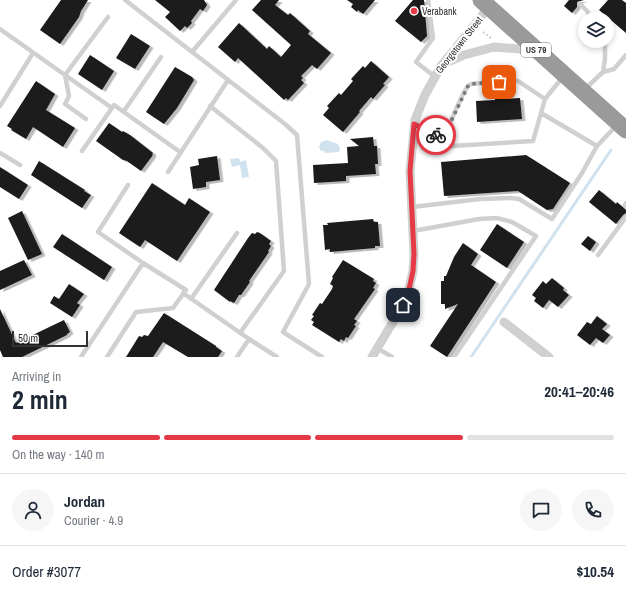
<!DOCTYPE html>
<meta charset="utf-8">
<style>
body{margin:0;font-family:"Archivo Narrow",sans-serif;background:#f6f6f7;color:#1f2937;height:100vh;display:flex;flex-direction:column;font-size:15px;white-space:nowrap}
*{box-sizing:border-box;margin:0}
p{font-size:13px;color:#747a83}
.icon{flex:none;width:22px;height:22px;fill:none;stroke:currentColor;stroke-width:2;stroke-linecap:round;stroke-linejoin:round}
.map{position:relative;height:357px;overflow:hidden}
.details{display:flex;flex-direction:column;background:#fff;flex:1}
.details>*{flex:none}
.tools{position:absolute;left:578px;top:12px;display:grid;gap:8px}
.tools a{display:grid;place-items:center;width:36px;height:36px;border-radius:50%;background:#fff;box-shadow:0 2px 6px #0003;font-size:20px}
.scale{position:absolute;left:12px;bottom:10px;width:76px;box-sizing:border-box;padding-left:4px;border:2px solid #333;border-top:0;font-size:11px;line-height:14px;white-space:nowrap;color:#333;-webkit-text-stroke:3px #fff;paint-order:stroke}
.pin{position:absolute;display:grid;place-items:center;width:34px;height:34px;color:#fff;margin:-17px;border-radius:8px;box-shadow:0 2px 6px #0006}
.courier{position:absolute;display:grid;place-items:center;width:40px;height:40px;margin:-20px;border:3px solid #e63946;border-radius:50%;background:#fff;color:#222;box-shadow:0 1px 5px #0007}
.summary em{font-style:normal;font-weight:700}
.summary div{display:flex;flex-direction:column-reverse}
.summary{display:flex;align-items:center;justify-content:space-between;height:68px;padding:0 12px}
h1{font-size:26px;font-weight:700;line-height:30px}
.bar{display:grid;grid-template-columns:repeat(4,1fr);gap:6px 4px;align-content:center;height:48px;padding:0 12px}
.bar i{height:5px;border-radius:3px;background:#e0e1e3}
.bar .active{background:#e63946}
.bar p{grid-column:span 4}
.line{display:flex;align-items:center;gap:10px;padding:0 12px;border-top:1px solid #e0e1e3}
.line div{flex:1}
.round{display:grid;place-items:center;flex:none;width:42px;height:42px;border-radius:21px;background:#f6f6f7}
.map>svg:first-child{display:block}
</style>
<div class="map">
<svg width="626" height="357" viewBox="0 0 626 357">
<defs>
<filter id="shadow"><feDropShadow dx="3.5" dy="2" stdDeviation="0" flood-color="#0004"/></filter>
</defs>
<rect width="100%" height="100%" fill="#fff"/>
<path fill="#cfe2ee" d="M327 140 338 144 340 149 339 152 325 153 324 151H321L319 147 321 142Z
M239 158 240 162 246 160 249 177 242 178 240 165 232 167 230 159Z"/>
<g fill="none" stroke-linecap="round" stroke-linejoin="round">
<path stroke="#cfe2ee" stroke-width="3" d="M471 357 611 150"/>
</g>
<path fill="#1a1a1a" filter="url(#shadow)" d="M61 0H88L81 11 79 17 60 44 40 30Z
M155 0H204L207 5 203 11 200 9 191 21 192 23 187 28 185 26 180 31 165 17 170 12Z
M261 0H279L275 5 288 15 290 13 310 31 308 34 331 53 317 69 312 65 301 76 303 78 301 80 304 83 288 100 286 98 284 100 238 58 235 62 218 47 239 23 267 49 269 46 281 57 291 45 252 10Z
M347 0H375L363 14 358 10 357 12 351 7 353 4Z
M413 0H424L427 36 421 42 395 21Z
M569 0H584L577 2V7L572 13 564 6Z
M608 0H622L626 3V33L599 10Z
M131 34 150 46 135 69 116 58Z
M90 55 114 71 102 90 78 74Z
M371 61 389 77 383 84 385 85 373 99 371 97 359 111 360 112 343 132 323 115 329 108 327 106 339 93 341 95 353 81 351 79 363 66 365 68Z
M175 67 192 77 194 80 177 108 164 124 146 112Z
M36 81 55 94 46 110 75 128 63 147 33 127 26 139 11 130 12 129 7 126Z
M503 96V99L520 98 522 119 477 122 476 101 495 100V97Z
M109 123 122 132 123 131 130 135 153 153 152 155H153L141 171 127 161 123 160 96 141Z
M373 137 374 146H377L378 164H375L376 174 346 176V181L314 183 313 165 348 163 347 147 359 146 350 139Z
M526 155 570 183 553 209 547 210 518 191 444 196 441 162Z
M217 156 220 180 206 182V187L193 189 190 167 199 165 198 159Z
M39 161 85 190 84 191 91 195 82 208 31 175Z
M0 167 28 185 19 199 0 187Z
M152 183 185 205 189 198 210 212 177 261 145 240 140 247 119 233Z
M599 190 616 204 617 202 626 210V213L623 215 616 224 589 202Z
M22 211 42 254 28 260 8 218Z
M373 219 374 222H378L380 246H375V248L341 251 330 252V249L325 250 323 225H328L327 223Z
M497 224 524 242 507 268 480 250Z
M257 232 260 233 271 241 269 244 271 246 268 251 269 252 249 281 250 282 241 295H239L234 303 230 301V302L214 290 248 238 252 233 255 234Z
M62 234 112 267 104 280 53 247Z
M588 236 596 242 590 251 581 244Z
M463 243 478 254 471 265 496 282 447 357 430 346 458 304 445 309V304H441V281H444V276H446L454 257Z
M24 260 32 275 0 290V271Z
M343 260 374 279 373 281 376 283 373 288 375 289 354 319 357 321 354 325 356 326 348 338 346 337 344 341 341 339 339 342 312 325 314 322 311 320 314 316 312 315 320 303 322 304 332 289 333 286 330 284 333 278 332 277Z
M552 278 564 288 563 290 569 295 558 307 549 300 543 308 534 301 536 298 532 295 543 281 546 284Z
M69 284 84 294 77 303 80 305 72 317 50 303 54 296 59 299Z
M0 309 16 343 64 320 70 332 67 334V335L22 357H3L0 350Z
M164 313 216 346V347L222 351 218 357H188L163 342 153 357H126L139 336 142 337 144 335 148 336Z
M597 316 607 324 602 329 610 335 603 343 596 338 590 345 577 335 587 322 591 324Z"/>
<g fill="none" stroke-linecap="round" stroke-linejoin="round">
<path stroke="#cdcdcd" stroke-width="2" stroke-dasharray="2 2" stroke-linecap="butt" d="M483 32 490 37V39"/>
<path stroke="#d0d0d0" stroke-width="4.5" d="M125 0 285 124 297 135 309 284 283 332 322 357
M428 0 433 38 416 62 434 76
M580 4 588 12 589 19
M0 29 65 75 108 17
M192 52 236 0
M603 72 614 69 626 55
M65 75 112 108
M65 75 69 96 65 104 86 119
M585 89 603 72 605 59V41
M0 106 33 53
M210 106 263 148 276 161 284 271 240 333
M124 111 161 57
M541 113 597 146
M414 124 443 138 452 146 533 141 545 99 562 78
M443 138 464 92 468 86 471 84 513 80 518 81 545 99
M82 151 114 105 180 152
M0 153 20 165
M168 172 228 80
M626 203 625 205 626 206
M412 207 480 199 511 198 519 199 552 219 582 173 597 146 616 126
M413 231 479 219 497 218 512 222 536 236 454 357
M598 255 626 217
M183 293 249 339 237 357
M191 299 237 233
M249 339 277 357
M377 348 392 357
M81 357 143 263 98 232 128 185
M107 357 136 312 173 308 186 290 143 263"/>
<path stroke="#d0d0d0" stroke-width="9" d="M444 64 464 55 494 47 534 50
M504 322 549 357
M372 357 403 305 409 289 413 271 414 254 410 171 415 120 425 95 441 66 489 7"/>
<path stroke="#9a9a9a" stroke-width="17" d="M481 0 626 130"/>
</g>
<g fill="none" stroke-linecap="round" stroke-linejoin="round">
<path stroke="#7a7a7a" stroke-width="4" stroke-dasharray="0 7.2" d="M436 135 443 138 468 86 471 84 499 82"/>
<path stroke="#e63946" stroke-width="5" d="M403 305 409 289 413 271 414 254 410 171 414 124 436 135"/>
</g>
<circle fill="#e63946" stroke="#fff" stroke-width="1.5" cx="414" cy="11" r="4"/>
<g text-anchor="middle" dominant-baseline="central" stroke-width="4" stroke-linejoin="round" paint-order="stroke">
<rect fill="#fff" stroke="#707070" stroke-width="1" x="521" y="43" width="30" height="14" rx="3"/>
<g font-size="9" font-weight="bold" fill="#333">
<text x="536" y="50">US 79</text>
</g>
<g font-size="10" fill="#333" stroke="#fff" text-anchor="start">
<text x="422" y="11">Verabank</text>
</g>
<g font-size="10" fill="#333" stroke="#fff">
<text transform="translate(459 45) rotate(-52)">Georgetown Street</text>
</g>
</g>
</svg>
<div class="tools">
<a><svg class="icon" aria-label="layers" viewBox="0 0 24 24"><path d="M12 4l9 5-9 5-9-5zM3 14l9 5 9-5"/></svg></a>
</div>
<div class="scale">50 m</div>
<div class="pin" style="left:499px;top:82px;background:#ea580c"><svg class="icon" aria-label="bag" viewBox="0 0 24 24"><path d="M5 8h14l-1 12H6zM9 8a3 3 0 0 1 6 0"/></svg></div>
<div class="pin" style="left:403px;top:305px;background:#1f2937"><svg class="icon" aria-label="home" viewBox="0 0 24 24"><path d="M3 11l9-7 9 7M6 9v11h12V9"/></svg></div>
<div class="courier" style="left:436px;top:135px"><svg class="icon" aria-label="bike" viewBox="0 0 24 24"><circle cx="6" cy="16" r="4"/><circle cx="18" cy="16" r="4"/><path d="M6 16l4-8h5l3 8M10 8l3 8H6M13 5h3"/></svg></div>
</div>
<section class="details">
<div class="summary"><div><h1>2 min</h1><p>Arriving in</p></div><em>20:41–20:46</em></div>
<div class="bar"><i class="active"></i><i class="active"></i><i class="active"></i><i></i><p>On the way · 140 m</p></div>
<div class="line" style="height:72px"><a class="round"><svg class="icon" aria-label="person" viewBox="0 0 24 24"><circle cx="12" cy="8" r="4"/><path d="M4 21q1-7 8-7t8 7"/></svg></a><div><b>Jordan</b><p>Courier · 4.9</p></div><a class="round"><svg class="icon" aria-label="chat" viewBox="0 0 24 24"><path d="M4 5h16v11H9l-5 4z"/></svg></a><a class="round"><svg class="icon" aria-label="phone" viewBox="0 0 24 24"><path d="M5 4h4l2 5-3 2q2 4 5 5l2-3 5 2v4C11 20 4 13 5 4z"/></svg></a></div>
<div class="line" style="height:52px"><div>Order #3077</div><b>$10.54</b></div>
</section>
